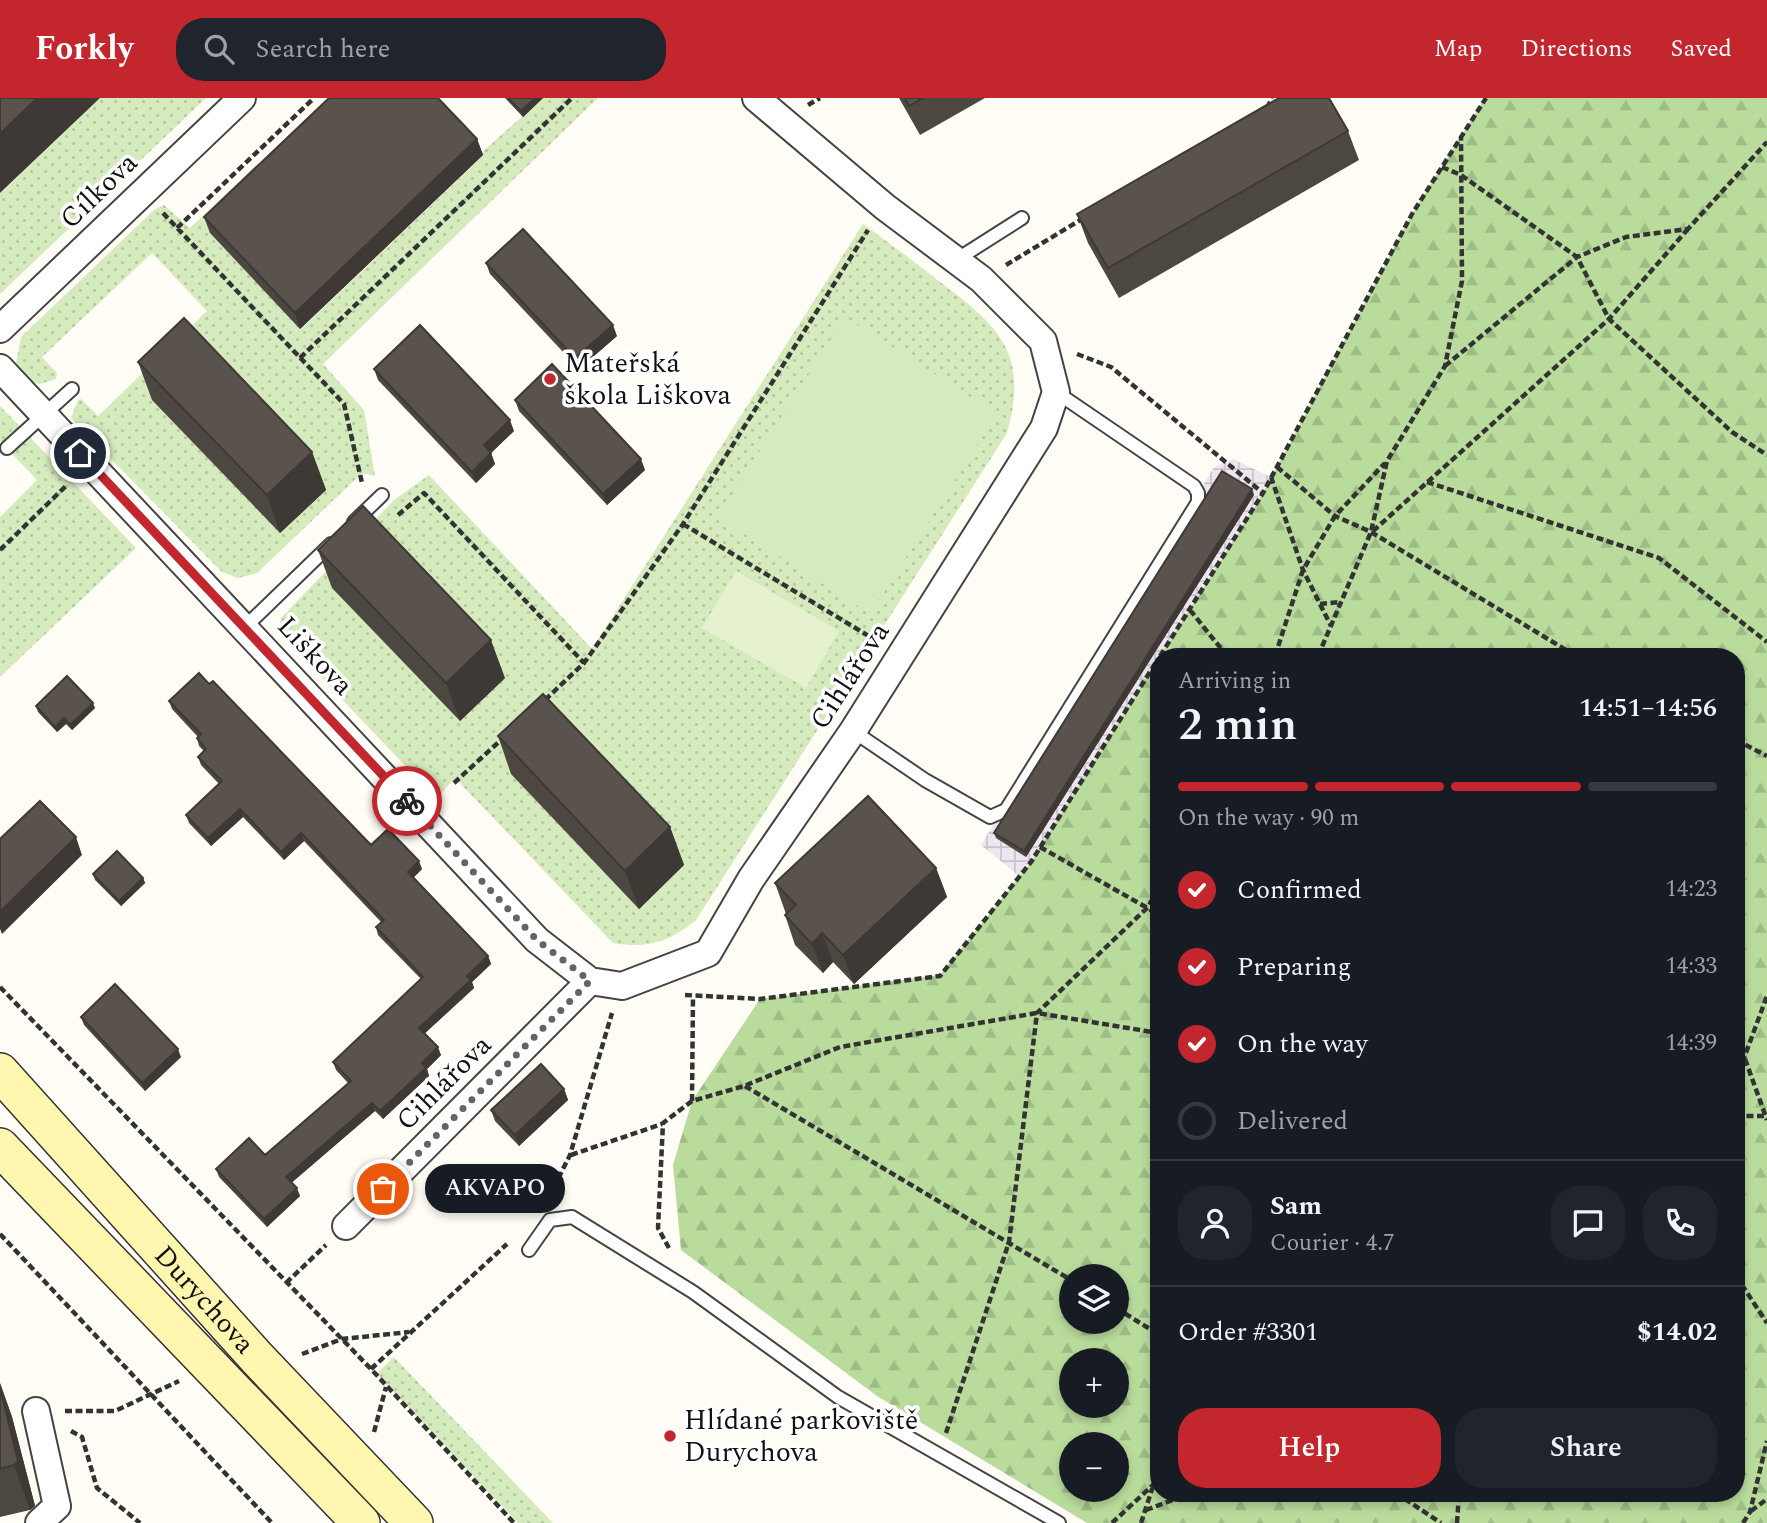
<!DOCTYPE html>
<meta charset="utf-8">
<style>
body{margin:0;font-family:Spectral,serif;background:#20242c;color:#f1f3f6;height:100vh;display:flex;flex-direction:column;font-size:26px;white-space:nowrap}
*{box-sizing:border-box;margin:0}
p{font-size:23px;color:#9ea1a6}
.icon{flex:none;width:38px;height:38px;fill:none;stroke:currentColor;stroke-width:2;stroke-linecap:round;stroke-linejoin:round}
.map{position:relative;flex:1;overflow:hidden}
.drawer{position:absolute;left:1150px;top:550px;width:595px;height:854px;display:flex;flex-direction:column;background:#171b24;border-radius:28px;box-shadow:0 4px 10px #0003}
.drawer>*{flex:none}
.tools{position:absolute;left:1059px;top:1166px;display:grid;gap:14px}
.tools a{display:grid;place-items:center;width:70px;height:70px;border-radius:50%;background:#171b24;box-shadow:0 4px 10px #0003;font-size:35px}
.pin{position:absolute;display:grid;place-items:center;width:60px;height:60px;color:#fff;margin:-30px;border:4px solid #fff;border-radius:50%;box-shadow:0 2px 7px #0007}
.courier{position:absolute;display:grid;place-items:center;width:70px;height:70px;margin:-35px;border:5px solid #c4262e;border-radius:50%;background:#fff;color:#222;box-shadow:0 2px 9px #0007}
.bubble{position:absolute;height:49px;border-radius:24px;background:#171b24;box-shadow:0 4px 10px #0003;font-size:23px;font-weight:600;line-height:49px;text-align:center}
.headline em{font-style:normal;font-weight:600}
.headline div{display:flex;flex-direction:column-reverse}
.headline{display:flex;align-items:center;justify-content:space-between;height:119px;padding:0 28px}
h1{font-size:46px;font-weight:600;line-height:52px}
.bar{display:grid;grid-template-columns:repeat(4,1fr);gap:10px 7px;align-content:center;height:84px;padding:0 28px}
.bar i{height:9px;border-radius:5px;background:#363941}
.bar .current{background:#c4262e}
.bar p{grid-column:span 4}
.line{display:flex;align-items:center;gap:18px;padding:0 28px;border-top:2px solid #363941}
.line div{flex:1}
.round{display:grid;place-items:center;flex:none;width:74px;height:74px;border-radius:28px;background:#20242c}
ol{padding:0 28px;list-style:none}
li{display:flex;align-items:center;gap:21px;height:77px}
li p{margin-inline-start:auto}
li .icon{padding:7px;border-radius:50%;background:#c4262e;color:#fff;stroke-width:4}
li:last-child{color:#9ea1a6}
li i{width:38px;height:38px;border:4px solid #363941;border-radius:50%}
.primary-button{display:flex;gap:14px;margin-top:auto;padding:14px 28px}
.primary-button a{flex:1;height:80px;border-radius:28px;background:#c4262e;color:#fff;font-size:28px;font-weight:600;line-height:80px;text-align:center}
.primary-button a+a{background:#20242c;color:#f1f3f6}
header{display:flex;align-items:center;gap:42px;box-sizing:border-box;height:98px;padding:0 35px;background:#c4262e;color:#fff}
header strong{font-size:33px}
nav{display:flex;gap:38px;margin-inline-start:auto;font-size:24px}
.search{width:490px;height:63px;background:#20242c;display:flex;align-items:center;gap:18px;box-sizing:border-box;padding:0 24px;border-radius:28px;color:#9ea1a6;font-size:26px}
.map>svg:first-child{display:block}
</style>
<header>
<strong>Forkly</strong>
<div class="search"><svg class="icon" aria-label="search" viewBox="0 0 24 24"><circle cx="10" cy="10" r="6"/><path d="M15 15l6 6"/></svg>Search here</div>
<nav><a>Map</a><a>Directions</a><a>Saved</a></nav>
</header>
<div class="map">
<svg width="1767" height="1425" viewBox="0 0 1767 1425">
<defs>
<pattern id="industrial-grid" width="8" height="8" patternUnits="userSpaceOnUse" patternTransform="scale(1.75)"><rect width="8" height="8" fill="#eee6ef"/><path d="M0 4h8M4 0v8" fill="none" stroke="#cbc4cc"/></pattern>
<pattern id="grass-dots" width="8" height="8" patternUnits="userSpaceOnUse" patternTransform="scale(1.75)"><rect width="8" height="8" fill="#d5ebbd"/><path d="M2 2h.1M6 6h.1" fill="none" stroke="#b6c8a1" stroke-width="1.8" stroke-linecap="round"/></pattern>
<pattern id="forest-firs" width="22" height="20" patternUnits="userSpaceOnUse" patternTransform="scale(1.75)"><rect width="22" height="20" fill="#b9dc9c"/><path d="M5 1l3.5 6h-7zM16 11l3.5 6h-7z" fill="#9ebc85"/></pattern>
</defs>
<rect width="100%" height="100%" fill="#fffdf5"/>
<path fill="url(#industrial-grid)" d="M1233 361 1271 379 1031 764 1019 778 981 747 1214 369Z"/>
<path fill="url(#grass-dots)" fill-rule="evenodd" d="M100 0H206L0 196V96Z
M543 0H598L323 266 364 312 375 378 362 375 257 475 238 480 222 474 71 320 78 302 81 301 98 318 207 213 152 155 42 259 57 275 56 281 40 286 23 283 16 265 21 239 155 111 164 107 190 130 258 65 265 76 210 135 301 231 483 58 481 55Z
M863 126C889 145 915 164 940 184 1000 229 1029 256 1007 335L696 822C669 844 648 851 613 845L455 680 433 704 431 695 278 534 281 520 394 402 429 377 592 551ZM512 676 684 767V768L639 810Z
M0 308 136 450 0 579V419L37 382 0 343Z
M394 1259 553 1425H518L376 1276Z"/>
<path fill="url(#forest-firs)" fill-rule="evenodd" d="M1485 0H1767V1425H1087L877 1298 681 1152 673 1067 692 1003 760 901 940 877 1031 764 1158 561V1395H1736V558H1160L1263 395 1412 116ZM1071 1178H1116V1223H1071ZM1071 1262H1116V1307H1071ZM1071 1346H1116V1391H1071Z"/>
<path fill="#d5ebbd" d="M845 219 997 316 870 516 718 419Z"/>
<path fill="#e6f2cf" d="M736 473 839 533 806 590 702 530Z"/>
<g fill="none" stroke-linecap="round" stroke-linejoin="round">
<defs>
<path id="lane" d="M956 162 1022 120
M7 350 72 291
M354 424 382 397
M245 529 331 446
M853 633 925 682 990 719 1006 712 1198 404V395L1194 388 1056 294
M529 1152 550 1122 572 1119 693 1194 838 1299 1059 1425"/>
<path id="street" d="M0 231 242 0
M0 270 537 842 590 883 622 888 708 855 751 781 853 633 1044 330 1056 294 1043 243 981 181 885 109 756 0
M346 1128 590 883
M36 1313 57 1408 39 1425"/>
<g id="secondary">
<path id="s1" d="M0 974 257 1260 414 1425"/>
<path d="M0 1049 361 1425"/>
</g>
</defs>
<use href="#lane" stroke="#444" stroke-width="16"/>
<use href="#street" stroke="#444" stroke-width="30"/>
<use href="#secondary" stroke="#333" stroke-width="40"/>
<path stroke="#333" stroke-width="4.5" stroke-dasharray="7 3.5" stroke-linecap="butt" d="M808 7 820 0
M1267 10 1272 0
M1442 69 1461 77 1577 159 1609 221 1732 334 1767 357
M163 115 344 306 362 385
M177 130 314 0
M1006 167 1082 121
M1077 256 1111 269 1263 395
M300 260 572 0
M1445 268 1577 159 1626 139 1688 131 1767 44
M1277 369 1335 418 1371 434 1576 558
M1271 379 1303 472 1331 528
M1427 384 1659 460 1767 544
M398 417 424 395 584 565
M683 426 877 543
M1373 433 1609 221 1688 131
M0 452 67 387
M1320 506 1341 504
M1190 512 1227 558
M1160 558 1263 395 1412 116 1486 0
M1275 558 1303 472 1335 418 1385 365
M1318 558 1371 434 1387 363 1445 268 1462 183 1461 39
M545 602 584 565 683 426 868 132
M1736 642 1767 658
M454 685 502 641
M1040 749 1158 816
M0 889 371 1271 514 1425
M685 897 760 901 940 878 1031 764 1158 561
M1745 961 1767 1022
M1736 973 1744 960 1767 898
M745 988 1071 1182
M692 1003 693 898
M1736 1018H1767
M571 1057 662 1026
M549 1099 570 1057 612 915
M0 1136 272 1425
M669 1150 658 1130 663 1025 692 1003 744 988 840 949 1037 915 1158 935
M1736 1178 1767 1225
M286 1185 326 1147
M1116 1210 1158 1236
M302 1256 342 1241 409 1234
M371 1271 507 1146
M65 1313H115L179 1283
M71 1333 82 1339 97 1390 140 1425
M374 1334 386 1289
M946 1335 1009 1144 1037 915 1148 809 1158 791
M1396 1395 1441 1425
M1146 1412 1191 1395
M1751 1413 1767 1401
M1112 1425 1154 1386
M1141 1425 1158 1373
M1457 1425 1459 1395
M1743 1425 1750 1414 1767 1343"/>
<use href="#lane" stroke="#fff" stroke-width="12"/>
<use href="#street" stroke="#fff" stroke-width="26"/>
<use href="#secondary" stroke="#fff6b0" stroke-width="37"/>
</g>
<path fill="#4d4742" d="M505 0H543L523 19Z
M899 0H985L920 37Z
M1348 33 1359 62 1119 200 1088 145 1077 116Z
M477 41 483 57 300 231 210 135 204 119Z
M486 165 617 238 579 271 490 176Z
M138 264 312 354 326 392 280 435 152 302Z
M374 271 514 333 491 355 495 366 476 385 378 282Z
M515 302 645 372 607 407 519 313Z
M1254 397 1026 759 996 740 994 735Z
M318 452 505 580 460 623 332 490Z
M169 603 371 747 422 771 413 780 488 858 491 866 472 884 474 890 425 935 441 957 427 971 429 978 383 1021 375 1013 291 1085 300 1098 267 1129 219 1079 216 1071 265 1057 348 985 336 972 333 964 421 881 378 837 376 829 381 824 304 743 284 762 243 719 211 748 189 725 186 717 219 686 201 667 198 659 204 653 199 648 197 640 198 639 172 611Z
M36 608 95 610 72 632 66 626 57 634 38 614Z
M498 638 670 729 684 767 639 811 511 676Z
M936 770 947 799 854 886 833 864 823 875 795 847 785 817 786 816 775 785Z
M93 776 143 780 145 785 121 808 95 782Z
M81 919 181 959 145 993 84 927Z
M564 991 568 1002 519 1048 495 1023 491 1012Z
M0 1285 12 1319 35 1408 30 1412 0 1419Z"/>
<path fill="#3f3936" d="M37 0H100L0 95V36Z
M535 0H543L523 19 521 13Z
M477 41 483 57 300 231 295 215Z
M613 227 617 238 579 271 575 260Z
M510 322 514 333 491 355 495 366 476 385 472 374 484 347Z
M312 354 326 392 280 435 267 397Z
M641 361 645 372 607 407 603 396Z
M1252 391 1254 397 1026 759 1024 753Z
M491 542 505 580 460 623 446 585Z
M93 605 95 610 72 632 70 627Z
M64 620 66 626 57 634 55 629Z
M240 711 243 719 211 748 208 740Z
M670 729 684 767 639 811 625 773Z
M301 735 304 743 284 762 281 754Z
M76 739 82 757 2 836 0 831V814Z
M419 763 422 771 411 782 408 774Z
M936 770 947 799 854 886 843 857Z
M143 780 145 785 121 808 119 803Z
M822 835 833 864 823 875 812 846Z
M488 858 491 866 472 884 474 890 422 938 419 930 467 878Z
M438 949 441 957 427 971 429 978 383 1021 380 1013 422 965Z
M178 951 181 959 145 993 142 985Z
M564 991 568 1002 519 1048 515 1037Z
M372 1005 375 1013 289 1087 286 1079Z
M297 1090 300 1098 267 1129 264 1121Z
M0 1285 12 1319 35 1408 30 1412 14 1367Z"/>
<path fill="#5a524d" stroke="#3f3936" stroke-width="2" d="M0 0H37L0 36Z
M329 0H438L477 41 295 215 204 119Z
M508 0H535L521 13Z
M905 0H923L909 8Z
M1279 0H1329L1348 33 1108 170 1077 116Z
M523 131 613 227 575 260 486 165Z
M184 220 312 354 267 397 138 264Z
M420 227 510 322 484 347 491 355 472 374 374 271Z
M552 266 641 361 603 396 515 302Z
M1222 373 1252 391 1024 753 994 735Z
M363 408 491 542 446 585 318 452Z
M199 575 209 586 213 583 371 747 388 731 419 763 408 774 488 858 467 878 471 882 419 930 438 949 422 965 426 970 380 1013 372 1005 286 1079 297 1090 264 1121 216 1071 249 1040 265 1057 351 983 333 964 423 879 376 829 384 822 301 735 281 754 240 711 208 740 186 717 222 683 198 659 206 651 197 640 201 636 169 603Z
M67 578 93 605 70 627 64 620 55 629 36 608Z
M543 596 670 729 625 773 498 638Z
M868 698 936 770 843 857 822 835 812 846 785 817 796 807 775 785Z
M40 703 76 739 0 814V741Z
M117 753 143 780 119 803 93 776Z
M115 886 178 951 142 985 81 919Z
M541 966 564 991 515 1037 491 1012Z
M0 1290 18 1363 14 1367 0 1371Z"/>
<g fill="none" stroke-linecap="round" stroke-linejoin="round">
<path stroke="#646461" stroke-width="7" stroke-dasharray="0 12.6" d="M383 1091 590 883 537 842 407 703"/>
<path stroke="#c4262e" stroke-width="9" d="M80 355 407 703"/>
</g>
<g fill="#c4262e" stroke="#fff" stroke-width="2.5">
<circle cx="550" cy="281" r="7"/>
<circle cx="670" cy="1338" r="7"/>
</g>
<g text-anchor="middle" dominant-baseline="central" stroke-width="7" stroke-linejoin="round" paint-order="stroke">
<g font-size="28" fill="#111" stroke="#fff">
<text transform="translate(99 93) rotate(-44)">Cílkova</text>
<text transform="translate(315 558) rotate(47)">Liškova</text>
<text transform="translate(850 578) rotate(-57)">Cihlářova</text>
<text transform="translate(444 985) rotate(-45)">Cihlářova</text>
<text stroke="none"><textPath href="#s1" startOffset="306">Durychova</textPath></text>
</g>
<g font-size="28" fill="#111" stroke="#fff" text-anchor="start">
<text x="564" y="265">Mateřská<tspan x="564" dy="32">škola Liškova</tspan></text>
<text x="684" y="1322">Hlídané parkoviště<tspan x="684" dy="32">Durychova</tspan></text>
</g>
</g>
</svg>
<div class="tools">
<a><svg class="icon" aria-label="layers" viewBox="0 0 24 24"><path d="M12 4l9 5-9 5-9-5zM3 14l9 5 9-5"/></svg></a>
<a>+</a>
<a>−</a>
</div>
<div class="pin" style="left:383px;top:1091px;background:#ea580c"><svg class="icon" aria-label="bag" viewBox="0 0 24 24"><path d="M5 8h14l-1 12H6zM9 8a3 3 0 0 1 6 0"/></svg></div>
<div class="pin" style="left:80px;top:355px;background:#1f2937"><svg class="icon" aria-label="home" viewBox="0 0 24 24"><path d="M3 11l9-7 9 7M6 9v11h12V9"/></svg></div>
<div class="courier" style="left:407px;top:703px"><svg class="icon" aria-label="bike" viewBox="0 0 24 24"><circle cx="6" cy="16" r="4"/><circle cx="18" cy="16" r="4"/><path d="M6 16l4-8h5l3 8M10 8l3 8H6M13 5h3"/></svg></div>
<div class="bubble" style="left:425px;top:1066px;width:140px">AKVAPO</div>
<section class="drawer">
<div class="headline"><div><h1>2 min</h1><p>Arriving in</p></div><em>14:51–14:56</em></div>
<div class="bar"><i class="current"></i><i class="current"></i><i class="current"></i><i></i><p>On the way · 90 m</p></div>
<ol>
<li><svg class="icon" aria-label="check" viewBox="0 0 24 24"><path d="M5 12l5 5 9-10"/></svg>Confirmed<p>14:23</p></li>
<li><svg class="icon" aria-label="check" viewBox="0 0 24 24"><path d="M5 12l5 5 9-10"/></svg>Preparing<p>14:33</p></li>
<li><svg class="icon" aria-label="check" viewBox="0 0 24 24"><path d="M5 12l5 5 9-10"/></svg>On the way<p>14:39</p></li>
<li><i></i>Delivered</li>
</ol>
<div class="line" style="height:126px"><a class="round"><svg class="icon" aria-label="person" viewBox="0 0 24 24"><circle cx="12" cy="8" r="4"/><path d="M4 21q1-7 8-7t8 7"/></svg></a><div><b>Sam</b><p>Courier · 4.7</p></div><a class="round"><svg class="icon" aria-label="chat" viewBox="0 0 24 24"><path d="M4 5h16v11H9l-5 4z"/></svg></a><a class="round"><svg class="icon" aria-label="phone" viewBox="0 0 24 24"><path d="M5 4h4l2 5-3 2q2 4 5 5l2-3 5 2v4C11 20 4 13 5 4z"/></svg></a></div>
<div class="line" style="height:91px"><div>Order #3301</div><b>$14.02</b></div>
<div class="primary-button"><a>Help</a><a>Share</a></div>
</section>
</div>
